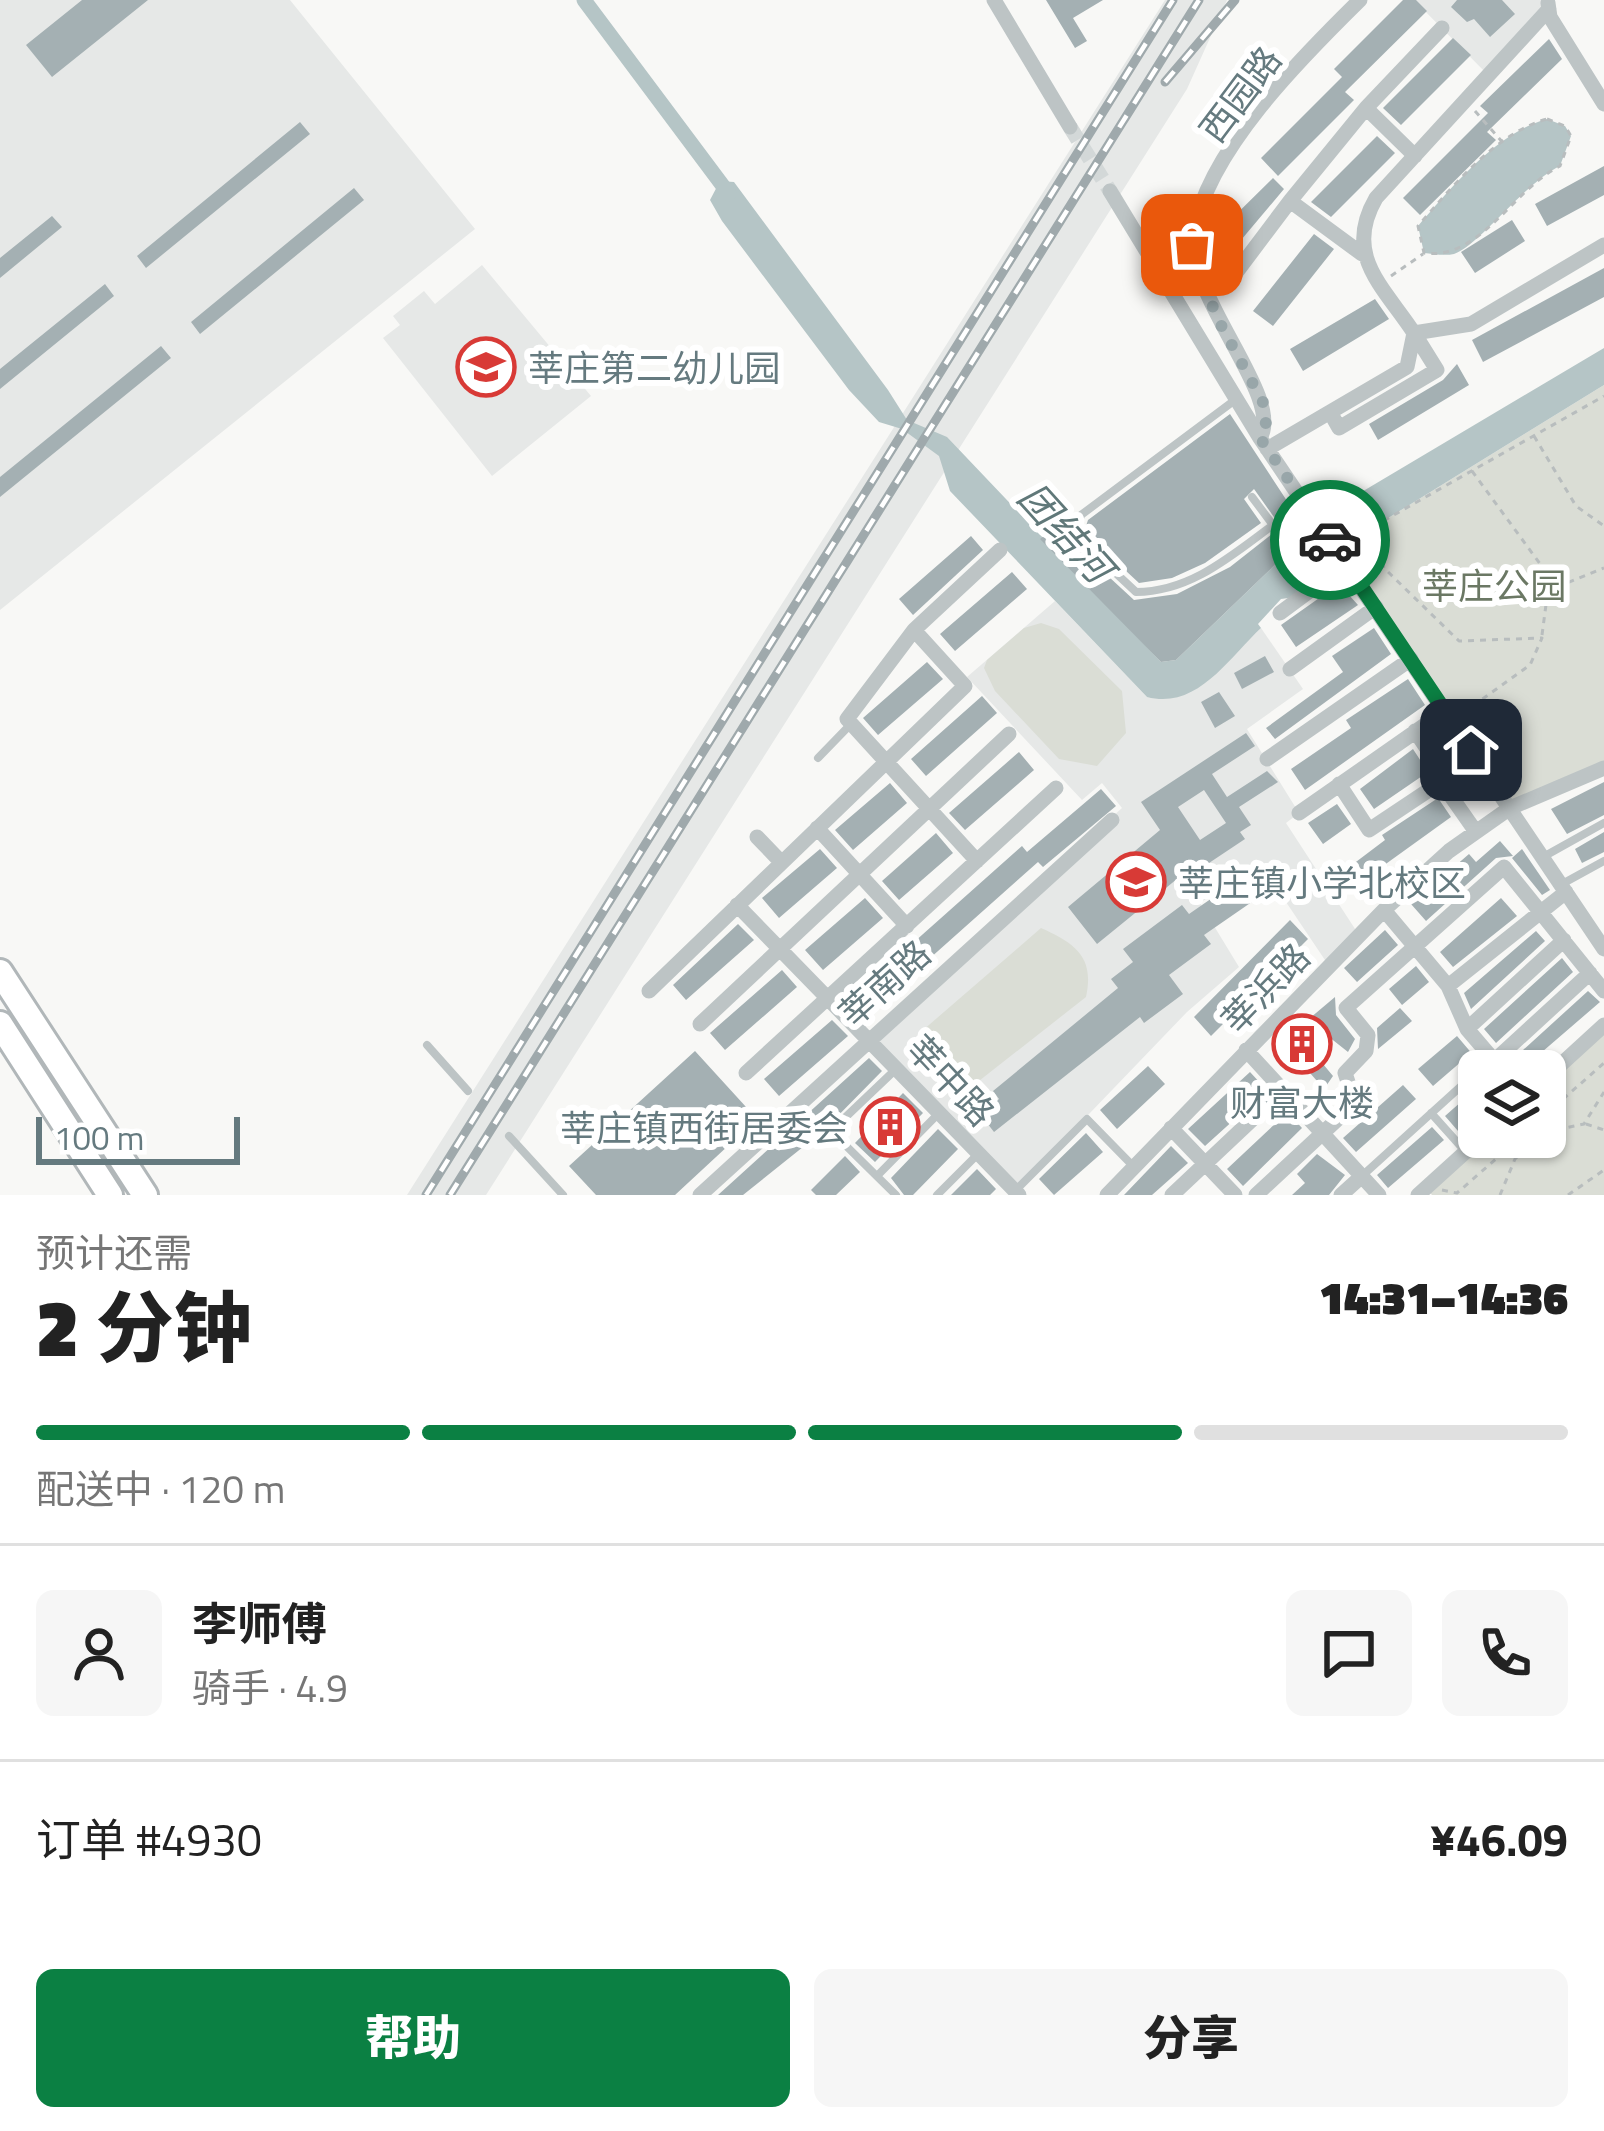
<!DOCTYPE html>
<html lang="zh">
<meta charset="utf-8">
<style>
body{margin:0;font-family:"Titillium Web","Noto Sans SC",sans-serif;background:#f6f6f6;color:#222;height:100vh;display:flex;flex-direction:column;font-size:45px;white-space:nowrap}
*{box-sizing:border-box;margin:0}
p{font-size:39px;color:#767676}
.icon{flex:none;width:66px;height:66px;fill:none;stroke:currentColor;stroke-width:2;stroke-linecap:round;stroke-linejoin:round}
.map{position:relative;height:1195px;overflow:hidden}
.details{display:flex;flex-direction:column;background:#fff;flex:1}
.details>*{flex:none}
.tools{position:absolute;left:1458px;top:1050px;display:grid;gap:24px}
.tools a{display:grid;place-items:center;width:108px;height:108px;border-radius:18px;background:#fff;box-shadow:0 3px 9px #0004;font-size:60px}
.scale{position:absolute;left:36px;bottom:30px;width:204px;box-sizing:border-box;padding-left:12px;border:6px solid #657a7f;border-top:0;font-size:33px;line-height:42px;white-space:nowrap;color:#657a7f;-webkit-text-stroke:9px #fff;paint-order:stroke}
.pin{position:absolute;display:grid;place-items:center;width:102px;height:102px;color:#fff;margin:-51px;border-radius:24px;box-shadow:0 6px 18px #0006}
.courier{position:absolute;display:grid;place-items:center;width:120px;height:120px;margin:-60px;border:9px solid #0b8043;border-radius:50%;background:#fff;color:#222;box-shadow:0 3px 15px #0007}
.headline em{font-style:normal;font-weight:800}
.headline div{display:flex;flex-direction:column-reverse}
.headline{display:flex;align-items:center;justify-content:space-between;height:204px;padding:0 36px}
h1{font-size:78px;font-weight:800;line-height:90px}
.bar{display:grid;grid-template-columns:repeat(4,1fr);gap:18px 12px;align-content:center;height:144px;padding:0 36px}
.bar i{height:15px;border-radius:9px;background:#e0e0e0}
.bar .active{background:#0b8043}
.bar p{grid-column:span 4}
.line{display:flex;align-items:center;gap:30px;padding:0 36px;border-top:3px solid #e0e0e0}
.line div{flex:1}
.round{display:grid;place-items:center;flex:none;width:126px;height:126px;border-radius:18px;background:#f6f6f6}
.cta{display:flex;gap:24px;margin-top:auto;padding:24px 36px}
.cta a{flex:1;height:138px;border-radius:18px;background:#0b8043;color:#fff;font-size:48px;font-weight:800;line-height:138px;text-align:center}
.cta a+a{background:#f6f6f6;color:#222}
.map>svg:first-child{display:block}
</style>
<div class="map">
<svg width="1604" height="1195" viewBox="0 0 1604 1195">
<rect width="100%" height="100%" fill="#f8f8f6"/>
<path fill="#e6e8e7" d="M0 0H290L475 229 0 610Z
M1165 0H1227L1187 89 486 1195H407Z
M1414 0H1548L1488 75Z
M482 265 591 396 492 476 383 338 400 325 393 316 424 291 435 304Z
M1055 601 1147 697 1229 658 1261 628 1303 689 1247 729 1299 813 1286 823 1359 935 1329 966 1259 862 1200 903 1239 967 1187 1012 1015 1191 869 1036 1122 808 1102 783 1082 800 967 677Z"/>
<path fill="#daddd5" d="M1604 385V768L1510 808 1341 556 1385 520Z
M1041 623 1059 629 1122 691 1126 733 1097 766 1059 759 995 691 984 668 987 660 1024 628Z
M1041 928C1074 943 1095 956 1086 997L970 1088C937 1083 919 1065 922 1031Z
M1604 1025V1195H1432L1426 1188 1482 1137H1545V1079Z"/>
<path fill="#b5c5c6" d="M1547 119 1565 126 1571 136 1560 166C1523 184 1480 245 1454 254 1445 256 1433 254 1424 253L1418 226C1452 187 1496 133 1547 119Z
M720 181 734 182 888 390 907 420 947 437 1161 662 1176 660 1333 509 1604 348V385L1385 520 1295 597 1281 599 1258 624 1261 628C1228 659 1197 710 1147 697L950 491 939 456 902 429 879 422 849 390 722 221 710 200Z"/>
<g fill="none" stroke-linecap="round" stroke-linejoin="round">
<path stroke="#b5c5c6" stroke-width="15" d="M584 0 729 194"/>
</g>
<path fill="#a4b0b3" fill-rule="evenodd" d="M82 0H148L52 77 26 45Z
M1046 0H1103L1073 18 1087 41 1075 48Z
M1403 0H1416L1427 11 1345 92 1354 100 1278 176 1261 158 1342 77 1334 69Z
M1457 0H1502L1515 14 1490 37 1474 19 1467 22 1451 7Z
M1453 38 1471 55 1401 125 1383 108Z
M1549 39 1562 59 1487 132 1496 140 1420 215 1403 198 1488 113 1480 106Z
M300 122 310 134 146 268 137 256Z
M1377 136 1395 153 1331 217 1311 202Z
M1604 166V195L1547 226 1535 204Z
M1273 178 1284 189 1215 271 1206 244Z
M354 188 364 200 200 334 191 322Z
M52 216 62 227 0 278V258Z
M1512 220 1525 241 1475 273 1461 252Z
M1314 234 1334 249 1273 326 1253 311Z
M1604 268V297L1483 362 1472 340Z
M105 284 114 296 0 389V369Z
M1375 299 1389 319 1303 371 1290 349Z
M161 346 171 358 0 497V477Z
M1457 364 1469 385 1378 440 1369 424 1443 380Z
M1230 414 1308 533 1176 660 1161 662 1040 539 1073 513 1069 540 1134 600 1177 594 1230 567 1281 527 1254 489 1244 499 1261 523 1205 563 1172 578 1139 583 1084 532 1088 520Z
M971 536 983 550 913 615 899 599Z
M1012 572 1027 589 955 651 940 634Z
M1339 584 1358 605 1296 647 1281 625Z
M1374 628 1391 654 1275 739 1266 728 1343 672 1332 656Z
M1265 656 1274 672 1242 689 1234 673Z
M927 662 943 679 878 735 863 718Z
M1408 679 1425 705 1305 790 1291 769 1351 728 1346 720Z
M1219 692 1235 716 1215 728 1201 702Z
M982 696 997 713 926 776 911 759Z
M1246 733 1255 746 1212 774 1227 797 1267 771 1278 782 1239 807 1251 825 1240 832 1245 839 1191 875 1188 870 1097 944 1068 907 1160 830 1141 802ZM1204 790 1226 823 1200 840 1178 807Z
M1444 733 1482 790 1467 799 1435 738Z
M1413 749 1428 772 1374 809 1360 789Z
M1019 752 1034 770 965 830 949 813Z
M1604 782V815L1567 834 1551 809Z
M890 783 907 803 853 850 835 830Z
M1101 789 1116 806 1043 867 1038 862 892 992 877 975 1022 846 1027 852Z
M1438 798 1451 817 1351 889 1340 874 1385 840 1382 835Z
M1337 804 1351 824 1323 844 1308 823Z
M1604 832V852L1582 863 1575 849Z
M936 833 953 853 899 900 882 881Z
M1500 841 1513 856 1496 858 1426 921 1411 904 1469 854 1476 862Z
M820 849 837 868 779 918 762 898Z
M1522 849 1550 890 1542 895 1512 858Z
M1257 867 1272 888 1204 935 1211 944 1169 975 1183 994 1144 1023 1140 1017 994 1132 980 1114 999 1099 993 1091 1118 988 1111 979 1133 962 1123 949 1182 905 1189 914Z
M865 898 883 918 823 970 805 950Z
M1501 898 1517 916 1453 967 1440 952Z
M1290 920 1308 939 1211 1036 1194 1017Z
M738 924 754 940 686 1000 673 985Z
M1385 930 1398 945 1357 982 1344 968Z
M1536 931 1545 941 1471 1009 1464 993Z
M1562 958 1573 972 1496 1043 1484 1029Z
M1416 966 1429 982 1402 1005 1389 989Z
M782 970 797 987 725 1050 710 1033Z
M1588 991 1600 1002 1520 1071 1511 1061Z
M1335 997 1336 1015 1355 1039 1348 1052 1324 1033 1308 1046 1333 1076 1324 1089 1296 1057 1294 1042 1297 1029Z
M1400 1008 1412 1021 1378 1049 1377 1028Z
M832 1020 848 1036 779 1096 764 1079Z
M1457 1036 1485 1069 1477 1076 1462 1061 1433 1086 1418 1069Z
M695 1051 757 1119 675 1195H596L569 1166Z
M869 1058 882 1071 823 1131 743 1195H718Z
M1148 1066 1165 1084 1117 1129 1100 1110Z
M1250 1072 1302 1128 1243 1186 1227 1169 1277 1122 1266 1105 1257 1099 1205 1146 1188 1129Z
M1403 1085 1416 1099 1356 1152 1343 1138Z
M1479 1086V1112L1458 1131 1445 1116Z
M903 1093 923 1113 875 1162 855 1143Z
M1432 1127 1444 1140 1388 1188 1377 1175Z
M938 1129 958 1149 913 1195H904L891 1178Z
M1086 1133 1103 1152 1054 1195 1039 1179Z
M1171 1146 1188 1163 1152 1195H1124Z
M1317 1154 1345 1175 1329 1195H1292L1305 1183 1297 1174Z
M845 1156 860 1172 836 1195H816L811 1190Z
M977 1169 996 1189 990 1195H951Z"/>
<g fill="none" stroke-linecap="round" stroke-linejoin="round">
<path stroke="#d3d8d8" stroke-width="15" stroke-dasharray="15 8" stroke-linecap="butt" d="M1070 127 1110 191"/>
<defs>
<path id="trunk" d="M0 972 145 1195
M0 1024 110 1195"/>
</defs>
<use href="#trunk" stroke="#b1b7b9" stroke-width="30"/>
<path stroke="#b8bdbe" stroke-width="3" stroke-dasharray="6 6" stroke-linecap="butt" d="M1475 111 1504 144
M1547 119 1565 126 1571 136 1560 166C1513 189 1480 261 1424 253L1418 226C1452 187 1496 133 1547 119Z
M1391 276 1423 254
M1534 436 1576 506 1604 526
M1472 471 1557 587 1604 568
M1542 635 1547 597 1556 588
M1463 713 1530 665 1542 638 1459 641 1384 568 1378 549 1385 520 1604 396
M1545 1115 1604 1063
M1586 1124 1604 1130
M1545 1132 1584 1124 1604 1092
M1442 1190 1457 1193 1521 1137
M1500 1195 1515 1159 1537 1137
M1568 1195 1604 1170"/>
<path stroke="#bdc4c5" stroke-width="8" d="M1235 400 1081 515 1075 535 1136 592C1190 592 1231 556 1273 525L1252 497
M818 758 850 725
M1543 857 1604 823
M1562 884 1604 861
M427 1045 468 1091
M894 1071 831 1131 896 1195
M1431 1113 1465 1151
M509 1136 563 1195
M1363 1175 1469 1079
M877 1176 939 1113
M1017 1189 1087 1119 1133 1166
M937 1195 978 1154"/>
<path stroke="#bdc4c5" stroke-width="15" d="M994 0 1070 127
M1548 3 1550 17 1604 104
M1549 9 1376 198C1343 255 1383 286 1414 333L1471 324 1604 245
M1366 108 1415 156
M1110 191 1260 438 1604 949
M1362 254 1290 201 1366 108 1442 28
M1229 282 1290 201
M1330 412 1339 428 1437 370 1414 333
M1260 438C1285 397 1184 295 1194 233 1206 152 1303 56 1360 0
M1267 449 1407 367 1414 333
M1280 613 1342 567 1349 577
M914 630 847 719 977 861
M1290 669 1376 607
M1267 759 1411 659
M1441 782 1476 832
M1339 784 1369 830 1447 778 1415 731
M1299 813 1445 711
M817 828 907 926
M757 837 781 862
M737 905 1019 1195
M1384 910 1448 986 1467 1029 1503 1071
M1448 986 1566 892
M649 991 965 686 914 630 1000 550
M700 1024 1009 734
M1467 1029 1564 940
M1246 1050 1379 1195
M1494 1061 1590 973
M746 1073 1056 788
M1545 1079 1604 1025
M1171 1128 1235 1195
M700 1195 1112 820
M1107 1195 1384 910 1449 851 1510 808 1604 768
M1172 1195 1258 1114
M1256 1195 1355 1103 1345 1073 1366 1051 1368 1035 1346 1008 1504 867 1604 991
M1341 1195 1362 1176
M1418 1195 1482 1137"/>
<use href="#trunk" stroke="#fff" stroke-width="24"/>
<defs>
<path id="rail" d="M1165 82 1235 0
M426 1195 1173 0
M450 1195 1199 0"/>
</defs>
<use href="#rail" stroke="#9fa9ac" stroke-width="9"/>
<use href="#rail" stroke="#fff" stroke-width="4.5" stroke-dasharray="14" stroke-linecap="butt"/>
</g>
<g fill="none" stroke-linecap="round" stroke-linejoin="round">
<path stroke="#98a6a9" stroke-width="12" stroke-dasharray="0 21.6" d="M1192 245 1216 316 1265 406 1266 428 1260 438 1330 540"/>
<path stroke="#0b8043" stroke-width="15" d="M1330 540 1471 750"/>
</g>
<defs>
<symbol id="school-ring" viewBox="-11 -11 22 22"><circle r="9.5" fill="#fff" stroke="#d83a36" stroke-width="1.5"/><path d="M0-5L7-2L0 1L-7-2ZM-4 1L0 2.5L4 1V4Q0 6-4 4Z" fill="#d83a36"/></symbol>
<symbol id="building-ring" viewBox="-11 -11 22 22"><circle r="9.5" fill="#fff" stroke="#d83a36" stroke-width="1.5"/><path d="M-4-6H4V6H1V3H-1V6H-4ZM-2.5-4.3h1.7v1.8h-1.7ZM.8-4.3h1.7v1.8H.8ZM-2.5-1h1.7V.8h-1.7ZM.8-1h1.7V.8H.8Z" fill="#d83a36"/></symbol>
</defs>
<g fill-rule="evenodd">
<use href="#school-ring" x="453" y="334" width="66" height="66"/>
<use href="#school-ring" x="1103" y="849" width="66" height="66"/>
<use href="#building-ring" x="1269" y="1011" width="66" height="66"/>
<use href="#building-ring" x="857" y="1094" width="66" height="66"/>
</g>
<g text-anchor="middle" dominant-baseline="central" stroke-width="12" stroke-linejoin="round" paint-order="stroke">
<g font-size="36" fill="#657a7f" stroke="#fff">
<text transform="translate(1240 94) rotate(-53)">西园路</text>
<text transform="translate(884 983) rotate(-42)">莘南路</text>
<text transform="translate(1265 988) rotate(-46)">莘浜路</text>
<text transform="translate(951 1080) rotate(47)">莘中路</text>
</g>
<g font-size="36" fill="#657a7f" stroke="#fff" text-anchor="start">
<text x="528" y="367">莘庄第二幼儿园</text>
<text x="1178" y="882">莘庄镇小学北校区</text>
<text x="1302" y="1102" text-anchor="middle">财富大楼</text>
<text x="848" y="1127" text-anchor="end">莘庄镇西街居委会</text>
</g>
<g font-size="36" fill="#6b7864" stroke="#fff">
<text x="1494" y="585">莘庄公园</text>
</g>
<g font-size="39" font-style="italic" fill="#607879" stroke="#fff">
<text transform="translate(1066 532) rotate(48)">团结河</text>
</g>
</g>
</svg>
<div class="tools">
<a><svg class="icon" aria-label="layers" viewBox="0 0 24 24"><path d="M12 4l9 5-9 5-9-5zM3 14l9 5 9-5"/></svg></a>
</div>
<div class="scale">100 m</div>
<div class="pin" style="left:1192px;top:245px;background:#ea580c"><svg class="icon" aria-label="bag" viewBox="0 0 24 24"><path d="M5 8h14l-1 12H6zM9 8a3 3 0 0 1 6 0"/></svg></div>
<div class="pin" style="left:1471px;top:750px;background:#1f2937"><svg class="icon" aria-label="home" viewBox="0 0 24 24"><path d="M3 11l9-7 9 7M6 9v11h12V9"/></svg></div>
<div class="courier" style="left:1330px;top:540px"><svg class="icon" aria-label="car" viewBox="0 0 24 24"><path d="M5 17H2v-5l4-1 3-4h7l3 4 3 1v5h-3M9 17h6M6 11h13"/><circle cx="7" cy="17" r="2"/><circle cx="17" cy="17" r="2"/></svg></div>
</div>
<section class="details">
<div class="headline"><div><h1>2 分钟</h1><p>预计还需</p></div><em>14:31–14:36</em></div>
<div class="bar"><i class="active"></i><i class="active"></i><i class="active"></i><i></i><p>配送中 · 120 m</p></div>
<div class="line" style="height:216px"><a class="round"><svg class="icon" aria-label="person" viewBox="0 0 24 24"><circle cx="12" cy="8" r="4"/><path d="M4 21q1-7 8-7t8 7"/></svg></a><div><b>李师傅</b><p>骑手 · 4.9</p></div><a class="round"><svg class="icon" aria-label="chat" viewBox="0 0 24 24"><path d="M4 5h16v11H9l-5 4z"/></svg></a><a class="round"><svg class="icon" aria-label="phone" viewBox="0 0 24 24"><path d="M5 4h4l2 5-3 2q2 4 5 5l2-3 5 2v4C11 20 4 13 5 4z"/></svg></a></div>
<div class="line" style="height:156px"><div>订单 #4930</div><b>¥46.09</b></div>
<div class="cta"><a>帮助</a><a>分享</a></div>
</section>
